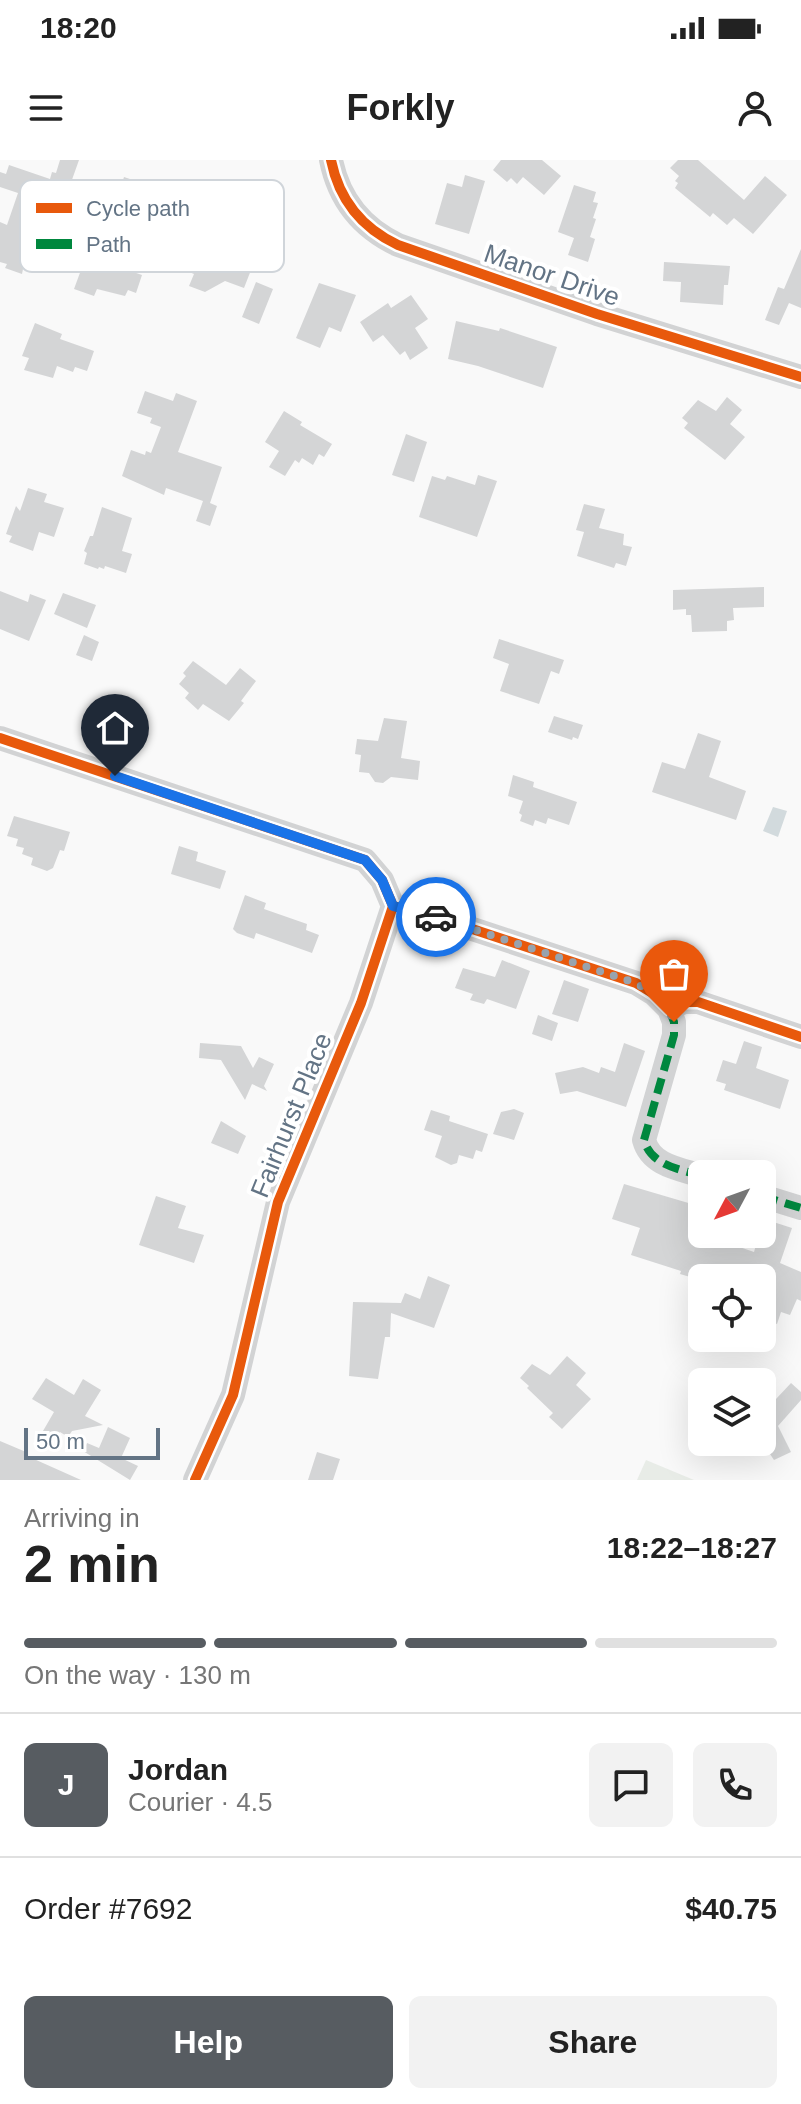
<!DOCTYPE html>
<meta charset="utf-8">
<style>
body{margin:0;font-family:Arial,sans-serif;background:#f2f2f2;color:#222;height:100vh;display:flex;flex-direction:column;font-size:30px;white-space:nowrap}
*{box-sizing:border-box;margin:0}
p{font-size:26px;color:#767676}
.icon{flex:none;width:44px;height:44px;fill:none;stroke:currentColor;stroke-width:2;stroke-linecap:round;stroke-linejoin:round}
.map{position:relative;height:1320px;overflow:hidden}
.details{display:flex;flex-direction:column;background:#fff;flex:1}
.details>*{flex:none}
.needle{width:52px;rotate:229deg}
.tools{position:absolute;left:688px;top:1000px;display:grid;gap:16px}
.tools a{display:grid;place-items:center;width:88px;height:88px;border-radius:12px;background:#fff;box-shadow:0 8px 32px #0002;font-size:40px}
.scale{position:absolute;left:24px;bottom:20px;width:136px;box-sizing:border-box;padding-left:8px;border:4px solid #637485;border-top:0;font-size:22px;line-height:28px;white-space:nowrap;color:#637485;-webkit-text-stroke:6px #fff;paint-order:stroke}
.pin{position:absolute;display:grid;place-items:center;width:68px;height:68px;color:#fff;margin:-82px -34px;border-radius:50% 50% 50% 0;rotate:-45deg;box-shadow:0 0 8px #0007}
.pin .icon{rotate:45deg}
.courier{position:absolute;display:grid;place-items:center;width:80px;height:80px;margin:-40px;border:6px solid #1a73e8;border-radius:50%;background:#fff;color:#222;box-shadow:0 2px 10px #0007}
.overview em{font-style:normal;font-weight:800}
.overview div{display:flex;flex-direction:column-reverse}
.overview{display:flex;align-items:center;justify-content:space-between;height:136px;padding:0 24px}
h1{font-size:52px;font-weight:800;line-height:60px}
.bar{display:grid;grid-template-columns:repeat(4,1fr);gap:12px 8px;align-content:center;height:96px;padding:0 24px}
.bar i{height:10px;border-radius:6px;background:#e0e0e0}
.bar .selected{background:#575c61}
.bar p{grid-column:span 4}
.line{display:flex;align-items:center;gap:20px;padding:0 24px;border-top:2px solid #e0e0e0}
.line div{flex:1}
.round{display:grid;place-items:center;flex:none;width:84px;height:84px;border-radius:12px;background:#f2f2f2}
.button{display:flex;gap:16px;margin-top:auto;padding:16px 24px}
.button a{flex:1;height:92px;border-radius:12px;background:#575c61;color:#fff;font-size:32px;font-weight:800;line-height:92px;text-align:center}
.button a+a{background:#f2f2f2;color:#222}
.status{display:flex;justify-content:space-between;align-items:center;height:56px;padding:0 40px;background:#fff;direction:ltr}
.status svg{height:22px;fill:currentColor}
header{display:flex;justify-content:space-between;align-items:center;height:104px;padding:0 24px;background:#fff;font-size:36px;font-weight:800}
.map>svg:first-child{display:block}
</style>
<div class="status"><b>18:20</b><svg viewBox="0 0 49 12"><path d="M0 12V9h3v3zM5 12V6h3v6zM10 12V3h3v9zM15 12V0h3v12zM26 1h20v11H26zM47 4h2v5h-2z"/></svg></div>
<header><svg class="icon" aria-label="menu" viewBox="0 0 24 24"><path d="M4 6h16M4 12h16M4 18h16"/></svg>Forkly<svg class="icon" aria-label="person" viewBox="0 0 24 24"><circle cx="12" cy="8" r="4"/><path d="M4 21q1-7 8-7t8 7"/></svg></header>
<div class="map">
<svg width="801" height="1320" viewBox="0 0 801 1320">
<rect width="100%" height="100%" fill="#f9f9f9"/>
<path fill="#e8ece7" d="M646 1300 694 1320H637Z"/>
<path fill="#d2dadd" d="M773 647 787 651 778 677 763 671Z"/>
<path fill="#d4d5d6" d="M60 0H79L63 45 54 41 36 90 39 92V98L33 112 23 109 22 114 5 108 7 104 0 102V62L7 65 18 33 0 27V12L6 14 9 5 50 19 52 12 56 13Z
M501 0H542L561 16 544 35 523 17 517 24 511 18 507 22 493 10Z
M678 0H698L744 40 765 16 787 35 753 74 734 58 727 65 713 53 710 57 675 28 678 23 675 21 679 16 670 8Z
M465 15 485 21 469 74 435 64 447 23 462 27Z
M124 17 160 29 162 25 181 31 175 50 162 45 152 73 135 67 137 61 115 54 123 33 119 32Z
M574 25 596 32 593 42 598 43 593 58 596 59 590 77 595 79 588 102 568 95 574 78 558 72Z
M243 74 262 82 244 128 225 121 205 132 189 126 194 114 182 109 189 92 197 95 204 78 207 79 208 76 237 87Z
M801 89V148L789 143 779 165 765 160 778 127 784 129Z
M98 93 118 101 116 106 142 115 136 133 128 130 125 136 97 129 94 136 74 129 81 110 86 112 87 108 91 109Z
M664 102 730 106 728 125H724L723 145 680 142 681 122 663 121Z
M256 122 273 129 259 164 242 157Z
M319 123 356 135 341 172 329 167 320 188 296 178Z
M411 135 428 159 415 168 428 188 410 200 405 191 400 195 383 175 373 182 360 162 388 143 391 148Z
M456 161 499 171 500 168 557 187 543 228 478 206 448 199Z
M35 163 62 174 60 179 94 191 87 211 75 207 73 212 57 206 53 218 24 210 29 198 22 196Z
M145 231 173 241 176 233 197 241 178 292 222 307 210 343 217 346 210 366 196 361 203 341 166 328 164 335 122 316 131 290 145 295 146 291 151 293 161 267 150 263 152 258 137 253Z
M727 237 742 250 730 264 745 277 725 300 684 268 688 263 682 258 698 240 716 251Z
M284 251 302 262 300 265 332 284 324 297 319 294 313 305 302 298 299 303 295 300 285 316 269 307 279 291 265 282Z
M406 274 427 282 414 322 392 315Z
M478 315 497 321 477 377 419 357 432 316 445 320 447 316 475 325Z
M28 328 47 334 44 342 64 348 54 377 39 372 33 391 9 382 12 376 6 374 16 346 20 351Z
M584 344 605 349 599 368 624 374 623 385 632 387 626 406 616 403 614 408 577 396 584 372 576 370Z
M102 347 132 358 122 391 132 394 126 413 105 406 104 409 99 407 98 409 84 404 87 393 84 391 90 376H93Z
M764 427V447L733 448 734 460 727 461V471L692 472 691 455H686V449L673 450V430Z
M0 431 28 442 30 434 46 440 29 481 0 469Z
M63 433 96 445 87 468 54 454Z
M84 475 99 482 92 501 76 495Z
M499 479 564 500 559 514 551 511 539 544 500 531 509 504 493 498Z
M193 501 226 525 240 508 256 521 241 541 244 543 229 561 203 544 198 550 185 538 189 533 179 524 186 516 183 513Z
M554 556 583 565 578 579 573 577 572 580 548 572Z
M384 558 407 561 401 598 420 601 418 620 391 617 383 623 375 622 369 613 359 612 361 595 355 594 357 579 378 581Z
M698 573 721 581 709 617 746 631 736 660 652 632 662 602 685 609Z
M513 615 534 622 533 627 577 642 569 665 548 658 546 664 535 660 533 666 520 661 522 655 519 653 523 641 508 636Z
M14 656 70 672 64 691 60 690 53 708 47 711 31 705 33 698 22 694 24 688 16 686 18 679 7 676Z
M179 686 198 692 196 701 226 711 220 729 171 714Z
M245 735 266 743 264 749 307 764 306 770 319 775 312 793 256 773 254 779 237 773 233 769Z
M502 800 530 811 516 849 487 839 484 844 470 840 473 834 455 828 463 808 495 817Z
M564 820 589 829 578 862 552 854Z
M538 855 558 863 552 881 532 874Z
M744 881 762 887 756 908 789 920 780 949 724 930 726 924 716 921 723 900 736 904Z
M200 883 241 886 253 908 259 897 274 904 264 926 267 931 252 924 245 940 221 900 199 898Z
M624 883 645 891 626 947 577 931 560 934 555 913 583 907 599 913 601 907 615 912Z
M514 949 524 953 514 980 493 974 501 952Z
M431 950 450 956 449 961 488 974 482 992 476 990 473 999 459 995 457 1003 451 1005 435 997 442 976 424 970Z
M221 961 246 976 238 994 211 983Z
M624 1024 702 1047V1074L754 1092 759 1074H762L764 1059 792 1068 780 1103 801 1112V1141L797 1139 790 1155 781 1152 777 1164 762 1159V1118H749L715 1106 712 1113 700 1109 697 1119 680 1114 681 1111 631 1095 640 1068 612 1059Z
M156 1036 186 1046 178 1068 204 1075 194 1103 139 1085Z
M428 1116 450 1125 434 1168 391 1153 390 1177H385L378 1219 349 1216 353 1142 401 1143 405 1133 420 1139Z
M567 1196 586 1213 576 1225 591 1239 562 1269 549 1257 553 1253 527 1228 529 1226 520 1218 532 1204 550 1215Z
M46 1218 74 1235 83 1219 101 1230 85 1256 103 1265 72 1271 68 1277 60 1272 56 1278 43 1271 54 1252 32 1239Z
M791 1223 801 1232V1240L778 1266 791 1292 774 1300 768 1291 762 1295V1254Z
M108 1267 130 1278 121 1298 138 1306 130 1320 83 1291 87 1283 99 1288Z
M0 1281 26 1292 25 1295 81 1320H0Z
M317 1292 340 1299 333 1320H308Z"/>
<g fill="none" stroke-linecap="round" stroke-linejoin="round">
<path stroke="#d2d3d4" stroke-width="24" d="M331 0C339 40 362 68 398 85L597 154 801 217
M0 578 365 700 382 720 393 746
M393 746 427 754 636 823 654 834 669 849 684 842H698L801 877
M669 849 674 862V875L644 980C651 1006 680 1009 702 1016
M762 1036 801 1048
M195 1320 233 1235 278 1042 361 843 393 746"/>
<path stroke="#00873e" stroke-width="8" stroke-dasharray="16 8" stroke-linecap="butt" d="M669 849 674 862V875L644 980C651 1006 680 1009 702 1016
M762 1036 801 1048"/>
<defs>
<path id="cycleway" d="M331 0C339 40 362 68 398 85L597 154 801 217
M0 578 365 700 382 720 393 746
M393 746 427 754 636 823 654 834 669 849 684 842H698L801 877
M195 1320 233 1235 278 1042 361 843 393 746"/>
</defs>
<use href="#cycleway" stroke="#fff" stroke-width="15"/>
<use href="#cycleway" stroke="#e8590c" stroke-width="10"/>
</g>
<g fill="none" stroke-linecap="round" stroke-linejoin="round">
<path stroke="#98a3ae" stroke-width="8" stroke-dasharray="0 14.4" d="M436 757 636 823C654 834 667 843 674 862"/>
<path stroke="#1a73e8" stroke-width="10" d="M115 616 365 700 382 720 393 746 436 757"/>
</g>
<g text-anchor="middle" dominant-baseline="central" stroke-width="8" stroke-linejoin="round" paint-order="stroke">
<g font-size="26" fill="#637485" stroke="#fff">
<text transform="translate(552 115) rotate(19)">Manor Drive</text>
<text transform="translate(291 955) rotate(-68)">Fairhurst Place</text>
</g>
</g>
<rect x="20" y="20" width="264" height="92" rx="12" fill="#fff" stroke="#d0d5da" stroke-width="2"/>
<rect x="36" y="43" width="36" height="10" fill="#e8590c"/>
<rect x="36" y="79" width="36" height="10" fill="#00873e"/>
<g font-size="22" fill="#637485">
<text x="86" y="56">Cycle path</text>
<text x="86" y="92">Path</text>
</g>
</svg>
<div class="tools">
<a><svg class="needle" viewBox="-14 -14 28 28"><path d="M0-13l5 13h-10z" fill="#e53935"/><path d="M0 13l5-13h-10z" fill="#767676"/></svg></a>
<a><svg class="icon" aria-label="locate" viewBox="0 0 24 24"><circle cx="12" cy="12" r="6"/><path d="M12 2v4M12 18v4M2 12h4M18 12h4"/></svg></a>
<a><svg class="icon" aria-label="layers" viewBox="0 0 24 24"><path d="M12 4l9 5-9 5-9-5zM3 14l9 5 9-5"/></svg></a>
</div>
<div class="scale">50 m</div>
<div class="pin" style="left:674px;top:862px;background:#ea580c"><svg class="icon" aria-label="bag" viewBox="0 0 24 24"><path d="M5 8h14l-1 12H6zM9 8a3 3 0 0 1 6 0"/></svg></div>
<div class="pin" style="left:115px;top:616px;background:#1f2937"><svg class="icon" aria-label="home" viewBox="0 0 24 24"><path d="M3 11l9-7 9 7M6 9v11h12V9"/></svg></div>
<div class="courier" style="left:436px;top:757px"><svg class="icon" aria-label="car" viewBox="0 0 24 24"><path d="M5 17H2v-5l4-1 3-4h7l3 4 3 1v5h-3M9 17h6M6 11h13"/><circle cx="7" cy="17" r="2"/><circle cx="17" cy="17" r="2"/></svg></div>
</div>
<section class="details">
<div class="overview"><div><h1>2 min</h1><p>Arriving in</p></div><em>18:22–18:27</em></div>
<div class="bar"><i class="selected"></i><i class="selected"></i><i class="selected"></i><i></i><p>On the way · 130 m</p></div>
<div class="line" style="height:144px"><b class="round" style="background:#575c61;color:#fff">J</b><div><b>Jordan</b><p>Courier · 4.5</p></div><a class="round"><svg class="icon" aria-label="chat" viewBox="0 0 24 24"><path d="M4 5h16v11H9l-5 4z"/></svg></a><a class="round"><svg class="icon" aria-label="phone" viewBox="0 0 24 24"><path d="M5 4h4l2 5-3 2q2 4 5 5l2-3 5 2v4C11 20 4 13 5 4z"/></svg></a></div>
<div class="line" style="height:104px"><div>Order #7692</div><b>$40.75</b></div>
<div class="button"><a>Help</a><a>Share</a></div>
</section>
